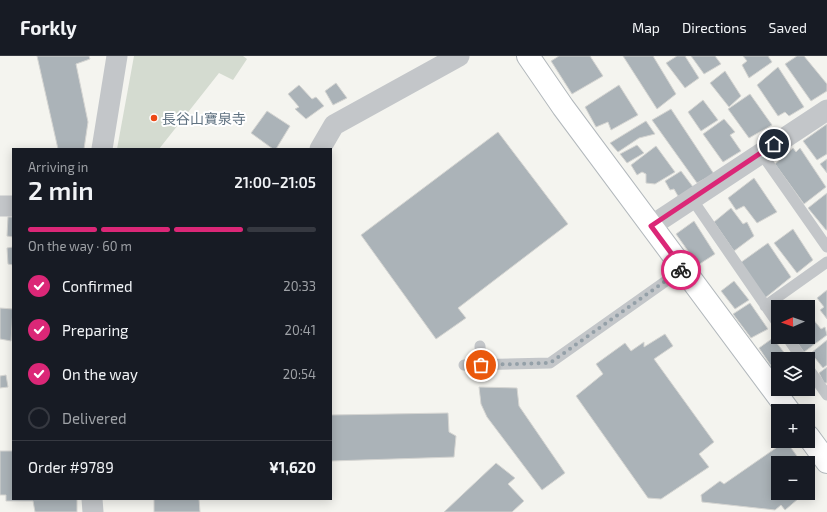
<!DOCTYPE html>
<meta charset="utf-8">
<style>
body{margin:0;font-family:"Exo 2","Noto Sans JP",sans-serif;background:#242831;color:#f1f3f6;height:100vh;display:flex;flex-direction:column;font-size:15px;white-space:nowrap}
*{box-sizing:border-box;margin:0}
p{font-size:13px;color:#9ea1a6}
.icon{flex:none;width:22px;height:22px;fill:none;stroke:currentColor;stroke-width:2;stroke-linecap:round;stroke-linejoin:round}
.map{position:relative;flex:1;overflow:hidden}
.side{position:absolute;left:12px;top:92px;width:320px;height:352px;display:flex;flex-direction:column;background:#171b24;border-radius:0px;box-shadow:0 2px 10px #0003}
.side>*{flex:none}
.needle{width:26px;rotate:268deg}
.tools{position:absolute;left:771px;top:244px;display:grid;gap:8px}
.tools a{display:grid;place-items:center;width:44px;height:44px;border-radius:0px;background:#171b24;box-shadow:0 2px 10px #0003;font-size:20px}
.pin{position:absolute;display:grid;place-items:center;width:34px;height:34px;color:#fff;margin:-17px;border:2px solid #fff;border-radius:50%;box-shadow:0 1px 4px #0007}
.courier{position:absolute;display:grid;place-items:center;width:40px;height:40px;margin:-20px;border:3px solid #db2777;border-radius:50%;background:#fff;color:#222;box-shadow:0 1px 5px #0007}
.head em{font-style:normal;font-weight:600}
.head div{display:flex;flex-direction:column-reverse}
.head{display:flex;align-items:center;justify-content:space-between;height:68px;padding:0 16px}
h1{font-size:26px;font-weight:600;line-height:30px}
.bar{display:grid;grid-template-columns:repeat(4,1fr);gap:6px 4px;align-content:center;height:48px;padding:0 16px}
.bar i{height:5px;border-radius:3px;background:#363941}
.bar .current{background:#db2777}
.bar p{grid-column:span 4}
.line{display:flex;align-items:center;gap:10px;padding:0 16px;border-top:1px solid #363941}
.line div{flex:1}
ol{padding:0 16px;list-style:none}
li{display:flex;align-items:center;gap:12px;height:44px}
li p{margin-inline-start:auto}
li .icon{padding:4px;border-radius:50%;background:#db2777;color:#fff;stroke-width:4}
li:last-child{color:#9ea1a6}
li i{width:22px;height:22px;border:2px solid #363941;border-radius:50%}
header{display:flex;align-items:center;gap:24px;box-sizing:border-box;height:56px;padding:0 20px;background:#171b24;border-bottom:1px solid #363941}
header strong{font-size:19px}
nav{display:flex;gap:22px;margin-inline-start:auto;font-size:14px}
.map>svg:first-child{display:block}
</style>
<header>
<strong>Forkly</strong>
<nav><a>Map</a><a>Directions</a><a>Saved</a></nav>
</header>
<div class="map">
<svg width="827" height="456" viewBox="0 0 827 456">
<rect width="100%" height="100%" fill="#f4f4ef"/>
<path fill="#d4dbd0" d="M134 0H243L247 3 233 24 219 17 159 93H117Z"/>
<path fill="#abb3b8" stroke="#d5d5d2" d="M37 0H89L90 3 76 8 88 66 84 93H58Z
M559 0H590L603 20 572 38 551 5Z
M623 0H653L676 38 657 53Z
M677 0H685L699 22 685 32 666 7Z
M691 0H715L721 8 704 18Z
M743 0H768L772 6 749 22 742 9 747 5Z
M797 0H804L827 28V35L811 45 785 8Z
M778 11 804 51 789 60 785 56 778 60 757 29Z
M725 15 741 40 729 51 710 27Z
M336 27 347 42 333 49 325 35Z
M299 29 312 43 316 41 324 50 306 63 295 53 299 51 288 38Z
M619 29 638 59 611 74 608 66 596 71 585 51Z
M750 38 772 69 749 82 728 53Z
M703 44 718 64 701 75 688 56Z
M671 53 714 118 697 127 652 64Z
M267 55 290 70 276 93H273L251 77Z
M724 63 735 76 730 79 741 95 723 106 703 78Z
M646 65 655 78 639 82 618 96 610 87Z
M827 68V98L817 104 803 85Z
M498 76 568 168 458 252 466 262 436 283 361 179Z
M637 89 644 97 627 107 620 98Z
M656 90 675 116 655 128 646 127V118L642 116 637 119 631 109Z
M793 92 796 96 800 92 826 131 804 148 775 108Z
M827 103V117L820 108Z
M681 115 696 135 678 140 674 133 670 134 665 125Z
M754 122 777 156 757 167 744 150 736 154 728 142Z
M827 137V174H826L808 152Z
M731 152 743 168 747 166 754 180 734 195 714 166Z
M8 161H13V181L7 180Z
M694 165 715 198 698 209 676 178Z
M793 173 813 204 797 217 774 187Z
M768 187 791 221 765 242 740 207Z
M13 191V209L8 208 7 192Z
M734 225 749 244 735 253 721 235Z
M827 234V263L820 254 824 251 817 242Z
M750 247 768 273 751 282 733 258Z
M0 252 13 253 11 285 0 283Z
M808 257 821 273 825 271 827 279 804 296 793 281H808Z
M665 278 673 290 654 303 714 386 699 398 709 411 661 443 648 442 576 340 603 318 596 308 625 287 631 295 644 286V291Z
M773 282 789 303H778V320L759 292Z
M827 284V309L823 312 811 297Z
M827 311V327H824L819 317Z
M6 319 8 331 0 332V320Z
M479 331 517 332 519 350 565 417 542 434 487 361 481 348Z
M448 357 449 376 456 380 454 401 331 405V359Z
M786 385 802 407H778V437H805L785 454 781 449 775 454 702 446 701 439 720 425 724 428Z
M0 395H13V443H77V456H35L33 445H6V439H0Z
M496 407 515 422 508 428 524 445 512 456H444Z
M154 443H199L200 456H154Z"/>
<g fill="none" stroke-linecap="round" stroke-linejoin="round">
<defs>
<path id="secondary" d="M528 0 563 51 789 355
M808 380 827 406"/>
</defs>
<use href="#secondary" stroke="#b2b8bc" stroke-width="24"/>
<path stroke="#c3c6c9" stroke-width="11" d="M761 97 827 191
M692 143 778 268
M765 250 827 206
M787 281 802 303
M480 290 481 309
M464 309 550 307 683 213
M808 312 827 339"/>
<path stroke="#c3c6c9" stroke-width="21" d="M102 93 117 0
M320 93 334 69 459 0
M0 150H13
M651 170 827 54
M92 443 93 456"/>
<use href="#secondary" stroke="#fff" stroke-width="22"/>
</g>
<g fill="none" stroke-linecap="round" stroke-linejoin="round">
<path stroke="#94a0a8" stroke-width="4" stroke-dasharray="0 7.2" d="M481 309 550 307 681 214"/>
<path stroke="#db2777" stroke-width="5" d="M681 214 683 213 651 170 774 88"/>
</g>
<circle fill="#ed4916" stroke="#fff" stroke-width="1.5" cx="154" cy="62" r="4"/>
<g text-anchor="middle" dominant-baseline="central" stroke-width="4" stroke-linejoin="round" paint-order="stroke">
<g font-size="14" fill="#617382" stroke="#fff" text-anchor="start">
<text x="162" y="62">長谷山寶泉寺</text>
</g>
</g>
</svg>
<div class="tools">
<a><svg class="needle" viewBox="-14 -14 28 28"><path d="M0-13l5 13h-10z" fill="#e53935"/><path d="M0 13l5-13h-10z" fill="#9ea1a6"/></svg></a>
<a><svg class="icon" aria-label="layers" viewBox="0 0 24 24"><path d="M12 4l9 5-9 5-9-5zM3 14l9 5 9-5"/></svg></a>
<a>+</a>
<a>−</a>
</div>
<div class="pin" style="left:481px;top:309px;background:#ea580c"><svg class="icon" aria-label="bag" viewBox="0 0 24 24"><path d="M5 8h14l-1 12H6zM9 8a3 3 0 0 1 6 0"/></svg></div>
<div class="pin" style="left:774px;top:88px;background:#1f2937"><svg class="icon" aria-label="home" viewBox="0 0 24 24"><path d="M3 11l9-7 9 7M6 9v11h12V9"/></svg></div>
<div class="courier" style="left:681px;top:214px"><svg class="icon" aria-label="bike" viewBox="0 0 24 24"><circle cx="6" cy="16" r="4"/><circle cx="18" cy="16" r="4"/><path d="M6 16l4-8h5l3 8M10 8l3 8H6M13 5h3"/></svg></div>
<section class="side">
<div class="head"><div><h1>2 min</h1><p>Arriving in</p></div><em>21:00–21:05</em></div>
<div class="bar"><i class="current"></i><i class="current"></i><i class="current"></i><i></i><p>On the way · 60 m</p></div>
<ol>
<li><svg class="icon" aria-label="check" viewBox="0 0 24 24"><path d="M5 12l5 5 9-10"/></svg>Confirmed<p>20:33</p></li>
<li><svg class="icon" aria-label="check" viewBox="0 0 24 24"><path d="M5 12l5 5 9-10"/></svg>Preparing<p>20:41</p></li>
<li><svg class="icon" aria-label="check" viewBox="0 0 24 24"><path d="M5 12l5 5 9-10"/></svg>On the way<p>20:54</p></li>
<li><i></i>Delivered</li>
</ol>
<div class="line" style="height:52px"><div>Order #9789</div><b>¥1,620</b></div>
</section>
</div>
